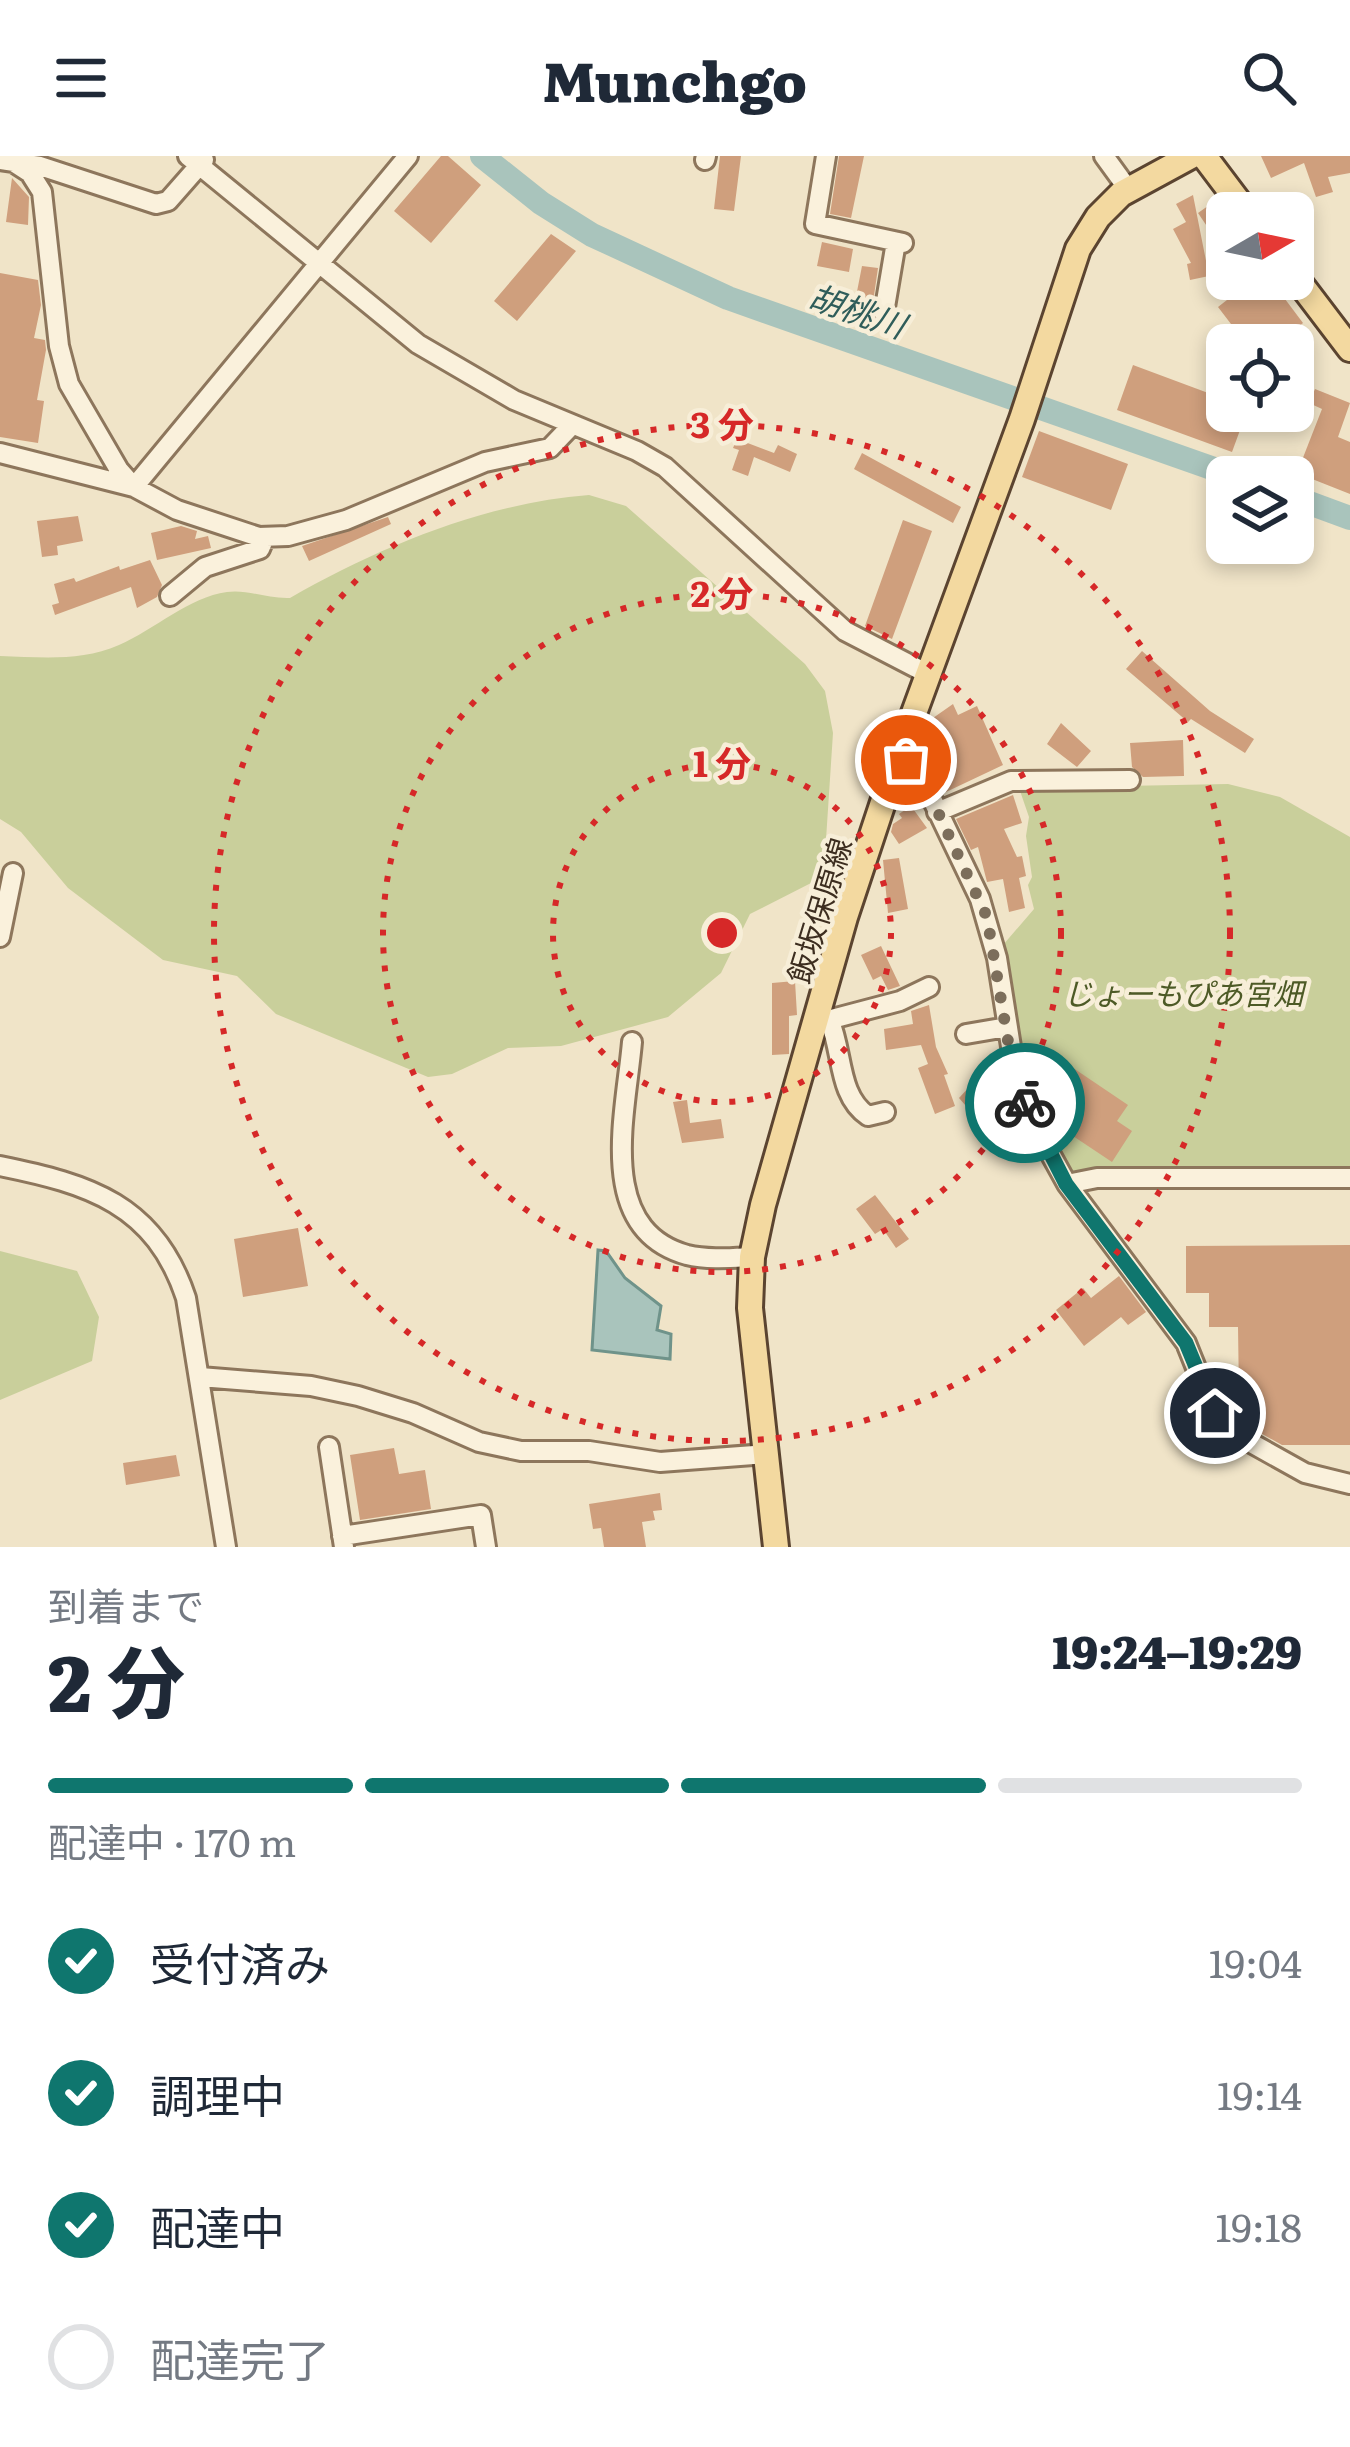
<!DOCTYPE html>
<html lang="ja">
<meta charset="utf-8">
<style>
body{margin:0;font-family:Literata,"Noto Sans JP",serif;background:#f6f6f7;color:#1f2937;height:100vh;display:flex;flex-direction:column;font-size:45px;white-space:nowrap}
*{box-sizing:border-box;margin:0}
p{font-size:39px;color:#747a83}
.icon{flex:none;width:66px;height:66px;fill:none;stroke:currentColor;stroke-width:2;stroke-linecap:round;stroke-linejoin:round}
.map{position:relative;height:1391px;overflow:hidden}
.panel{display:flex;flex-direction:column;background:#fff;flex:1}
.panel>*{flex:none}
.needle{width:78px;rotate:81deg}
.tools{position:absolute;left:1206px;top:36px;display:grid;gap:24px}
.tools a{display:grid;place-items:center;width:108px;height:108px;border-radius:18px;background:#fff;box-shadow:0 6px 18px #0003;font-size:60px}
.pin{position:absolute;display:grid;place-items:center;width:102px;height:102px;color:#fff;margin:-51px;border:6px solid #fff;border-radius:50%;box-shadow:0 3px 12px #0007}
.courier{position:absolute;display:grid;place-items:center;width:120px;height:120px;margin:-60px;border:9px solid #0f766e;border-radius:50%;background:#fff;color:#222;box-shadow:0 3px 15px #0007}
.overview em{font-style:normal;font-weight:800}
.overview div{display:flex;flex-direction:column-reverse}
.overview{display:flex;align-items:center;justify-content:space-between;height:204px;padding:0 48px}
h1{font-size:78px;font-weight:800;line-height:90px}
.bar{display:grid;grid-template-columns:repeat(4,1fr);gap:18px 12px;align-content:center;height:144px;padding:0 48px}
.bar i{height:15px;border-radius:9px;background:#e0e1e3}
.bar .current{background:#0f766e}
.bar p{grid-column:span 4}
ol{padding:0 48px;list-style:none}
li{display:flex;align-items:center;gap:36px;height:132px}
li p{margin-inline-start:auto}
li .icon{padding:12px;border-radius:50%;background:#0f766e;color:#fff;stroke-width:4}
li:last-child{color:#747a83}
li i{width:66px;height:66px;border:6px solid #e0e1e3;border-radius:50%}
header{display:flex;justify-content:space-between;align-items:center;height:156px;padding:0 48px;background:#fff;font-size:54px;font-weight:800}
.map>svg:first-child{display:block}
</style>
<header><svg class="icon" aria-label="menu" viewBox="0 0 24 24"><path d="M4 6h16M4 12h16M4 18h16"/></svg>Munchgo<svg class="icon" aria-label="search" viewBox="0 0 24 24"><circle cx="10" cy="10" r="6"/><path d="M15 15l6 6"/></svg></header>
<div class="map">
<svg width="1350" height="1391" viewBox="0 0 1350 1391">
<rect width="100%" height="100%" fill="#f0e4c8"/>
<path fill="#c9cf9b" d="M589 339 626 350 805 508 825 535 833 577 825 699 813 726 750 758 721 817 668 861 561 890 508 892 452 918 428 921 276 858 237 820 163 804 68 732 21 676 0 663V500C40 501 80 506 119 489 154 474 189 441 227 436 247 433 268 443 290 442 381 390 485 347 589 339Z
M1228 628 1280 641 1350 681V1031H1081C1028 946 1020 886 1003 789L1034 753 1028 729 1032 721 1026 680 1029 661 1019 632Z
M0 1095 77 1115 99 1161 92 1205 0 1244Z"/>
<path fill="#a9c4bc" stroke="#6f938a" stroke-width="3" d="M598 1094 606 1095 625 1122 661 1150 657 1174 671 1178 670 1203 592 1194Z"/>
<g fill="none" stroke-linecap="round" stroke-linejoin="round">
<path stroke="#a9c4bc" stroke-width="24" d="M482 0 541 47 592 79 728 142 1237 321
M1293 341 1350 362"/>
</g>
<path fill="#cf9f7d" d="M441 0H448L481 29 431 87 394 55Z
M720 0H741L734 55 714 53Z
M839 0H864L851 62 830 58Z
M1261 0H1350V17L1328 21 1333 36 1316 41 1304 7 1271 22Z
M12 22 29 41 28 69 6 66Z
M1193 39 1209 120 1190 124 1187 108 1191 107 1173 73 1186 66 1176 48Z
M1215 45 1227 62V100L1198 57Z
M551 78 576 95 517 165 494 145Z
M822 86 853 93 849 116 817 110Z
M862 110 878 112 871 160 853 156Z
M0 117 38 124 41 149 34 182 45 184 46 194 37 244 44 245 38 287 0 281Z
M1234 123H1270L1303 167 1280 185 1267 168 1244 185 1218 151 1241 133Z
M1133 209 1227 244V255H1247L1232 296 1117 254Z
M1315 233 1350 247 1338 281 1350 286V338L1297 317 1322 253 1309 247Z
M1039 275 1128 308 1111 354 1022 321Z
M737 283 774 297 778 289 797 298 790 316 754 301 748 320 732 314 739 294 733 292Z
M862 297 961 351 953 367 854 313Z
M78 360 83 385 57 390 58 399 42 401 37 365Z
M388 361 391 368 309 405 302 390Z
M903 364 932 375 892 483 865 470Z
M181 370 197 375 195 383 208 380 211 392 157 404 151 377Z
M150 404 162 429 157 441 137 452 131 431 55 459 52 449 59 447 54 428 74 422 76 426 119 410 120 414Z
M1142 495 1210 555 1254 583 1245 597 1191 563 1188 566 1126 513Z
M953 548 958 559 977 550 1003 609 946 636 922 583 939 576 933 562Z
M1061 567 1091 595 1077 611 1047 588Z
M1183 584 1184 620 1143 621 1132 611 1130 587Z
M1013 639 1022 667 1004 673 1017 701 1022 700 1026 720 1019 722 1025 752 1009 756 1003 723 987 726 978 691 971 694 956 663Z
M911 650 927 672 899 688 891 676 893 668 902 662 899 658Z
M899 702 908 753 888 757 883 704Z
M881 790 900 830 888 834 881 820 873 824 861 799Z
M795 825 797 859 789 860V898L772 899V827Z
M929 849 936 891 948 918 944 919 955 950 935 958 918 912 928 908 921 889 886 894 884 873 913 868 911 855Z
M1048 895 1128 949 1117 965 1132 975 1112 1006 1046 962 1058 939 1031 920Z
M971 929 1009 965 993 981 959 942Z
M687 944 690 967 721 963 724 982 682 987 673 946Z
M875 1039 909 1083 896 1092 883 1073 875 1078 856 1053Z
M298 1072 308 1130 243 1141 234 1083Z
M1350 1089V1289H1282L1230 1260V1240H1239L1238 1171H1209V1137H1186V1090Z
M1119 1120 1146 1156 1128 1169 1121 1161 1084 1190 1056 1154 1083 1132 1091 1142Z
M394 1292 399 1318 425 1314 431 1353 360 1364 350 1299Z
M176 1299 180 1320 126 1329 123 1307Z
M660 1337 662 1354 653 1355 655 1364 642 1366 646 1391H604L601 1372 593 1373 589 1348Z"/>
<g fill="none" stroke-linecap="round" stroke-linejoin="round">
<defs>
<path id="minor" d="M188 0 418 188 514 244 637 295 665 311 845 475 930 519
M826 0 815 68 903 87
M1104 0 1128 33
M0 4 40 10 156 48 168 45 204 4
M705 4 706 0
M13 6 30 17 42 36 59 190 69 228 119 314 134 331 177 354 259 381 288 380 346 364 485 306 550 292 572 269
M884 157 896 86
M0 297 134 331 408 0
M170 440 205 411 260 393 265 381
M899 598 922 622 980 743 997 802 1015 916 1035 970 1067 1028 1186 1187 1219 1269 1305 1317 1350 1328
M937 656 1011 625 1130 624
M0 781 13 717
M817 856 830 866C843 897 838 940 868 960L885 956
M828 864 900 845 929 831
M966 878 1007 871
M632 886C626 957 594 1073 687 1099 708 1104 731 1102 752 1101
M0 1010C89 1028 155 1048 186 1142L226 1391
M1067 1028 1097 1022H1350
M200 1221 311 1230 358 1240 413 1257 479 1286 521 1295H589L660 1306 766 1298
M329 1291 344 1391
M342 1380 481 1359 486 1391"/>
<path id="major" d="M1204 0 1247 57
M1293 118 1350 193
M776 1391 750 1152 752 1101 763 1049 845 761 899 598 1022 263 1078 93 1098 61 1121 38 1191 0"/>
</defs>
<use href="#minor" stroke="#8d765c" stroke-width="24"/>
<use href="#major" stroke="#5b4430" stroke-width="30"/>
<use href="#minor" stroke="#faf1dc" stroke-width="18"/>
<use href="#major" stroke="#f3d9a0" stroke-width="24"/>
</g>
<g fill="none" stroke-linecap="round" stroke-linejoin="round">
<path stroke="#7c6e5b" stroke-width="12" stroke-dasharray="0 21.6" d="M906 604 922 622 987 761 1011 903 1025 947"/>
<path stroke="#0f766e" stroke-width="15" d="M1025 947 1066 1028 1186 1187 1215 1257"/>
</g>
<g fill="none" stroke="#d62828" stroke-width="6" stroke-dasharray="6 12">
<circle cx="722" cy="777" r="169"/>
<circle cx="722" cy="777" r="339"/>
<circle cx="722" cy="777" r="508"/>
</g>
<g text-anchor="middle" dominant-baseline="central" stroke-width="9" stroke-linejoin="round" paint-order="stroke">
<g font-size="30" fill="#3d2e20" stroke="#f7eed8">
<text transform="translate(818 754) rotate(-73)">飯坂保原線</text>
</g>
<g font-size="30" font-style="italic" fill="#4d5a26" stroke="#f7eed8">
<text x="1183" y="836">じょーもぴあ宮畑</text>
</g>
<g font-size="33" font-style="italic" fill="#2f5d5a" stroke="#f7eed8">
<text transform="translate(858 153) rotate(19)">胡桃川</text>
</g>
</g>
<circle cx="722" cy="777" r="18" fill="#d62828" stroke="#f7eed8" stroke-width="6"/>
<g font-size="36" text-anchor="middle" font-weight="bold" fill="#d62828" stroke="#f7eed8" stroke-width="9" stroke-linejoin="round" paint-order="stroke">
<text x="722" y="282">3 分</text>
<text x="722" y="451">2 分</text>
<text x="722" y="621">1 分</text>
</g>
</svg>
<div class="tools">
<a><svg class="needle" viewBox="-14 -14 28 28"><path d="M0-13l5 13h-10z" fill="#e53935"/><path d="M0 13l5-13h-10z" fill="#747a83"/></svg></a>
<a><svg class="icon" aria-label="locate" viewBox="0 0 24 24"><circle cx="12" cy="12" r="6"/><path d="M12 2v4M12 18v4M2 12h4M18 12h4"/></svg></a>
<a><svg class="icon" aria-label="layers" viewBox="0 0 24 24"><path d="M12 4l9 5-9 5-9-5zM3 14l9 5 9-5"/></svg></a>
</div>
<div class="pin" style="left:906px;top:604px;background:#ea580c"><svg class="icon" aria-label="bag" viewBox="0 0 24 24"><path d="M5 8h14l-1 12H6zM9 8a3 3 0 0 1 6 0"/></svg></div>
<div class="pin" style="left:1215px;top:1257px;background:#1f2937"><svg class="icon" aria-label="home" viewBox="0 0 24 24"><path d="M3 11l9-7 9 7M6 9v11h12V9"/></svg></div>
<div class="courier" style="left:1025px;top:947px"><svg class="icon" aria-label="bike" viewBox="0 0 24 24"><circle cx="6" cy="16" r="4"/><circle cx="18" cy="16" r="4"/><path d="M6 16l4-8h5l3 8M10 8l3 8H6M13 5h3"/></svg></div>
</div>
<section class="panel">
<div class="overview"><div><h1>2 分</h1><p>到着まで</p></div><em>19:24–19:29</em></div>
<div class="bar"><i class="current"></i><i class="current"></i><i class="current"></i><i></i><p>配達中 · 170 m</p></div>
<ol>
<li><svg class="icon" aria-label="check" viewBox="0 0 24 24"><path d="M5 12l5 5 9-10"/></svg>受付済み<p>19:04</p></li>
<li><svg class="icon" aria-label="check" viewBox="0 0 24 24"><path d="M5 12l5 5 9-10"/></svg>調理中<p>19:14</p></li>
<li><svg class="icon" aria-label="check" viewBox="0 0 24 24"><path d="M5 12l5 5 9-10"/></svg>配達中<p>19:18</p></li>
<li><i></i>配達完了</li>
</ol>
</section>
